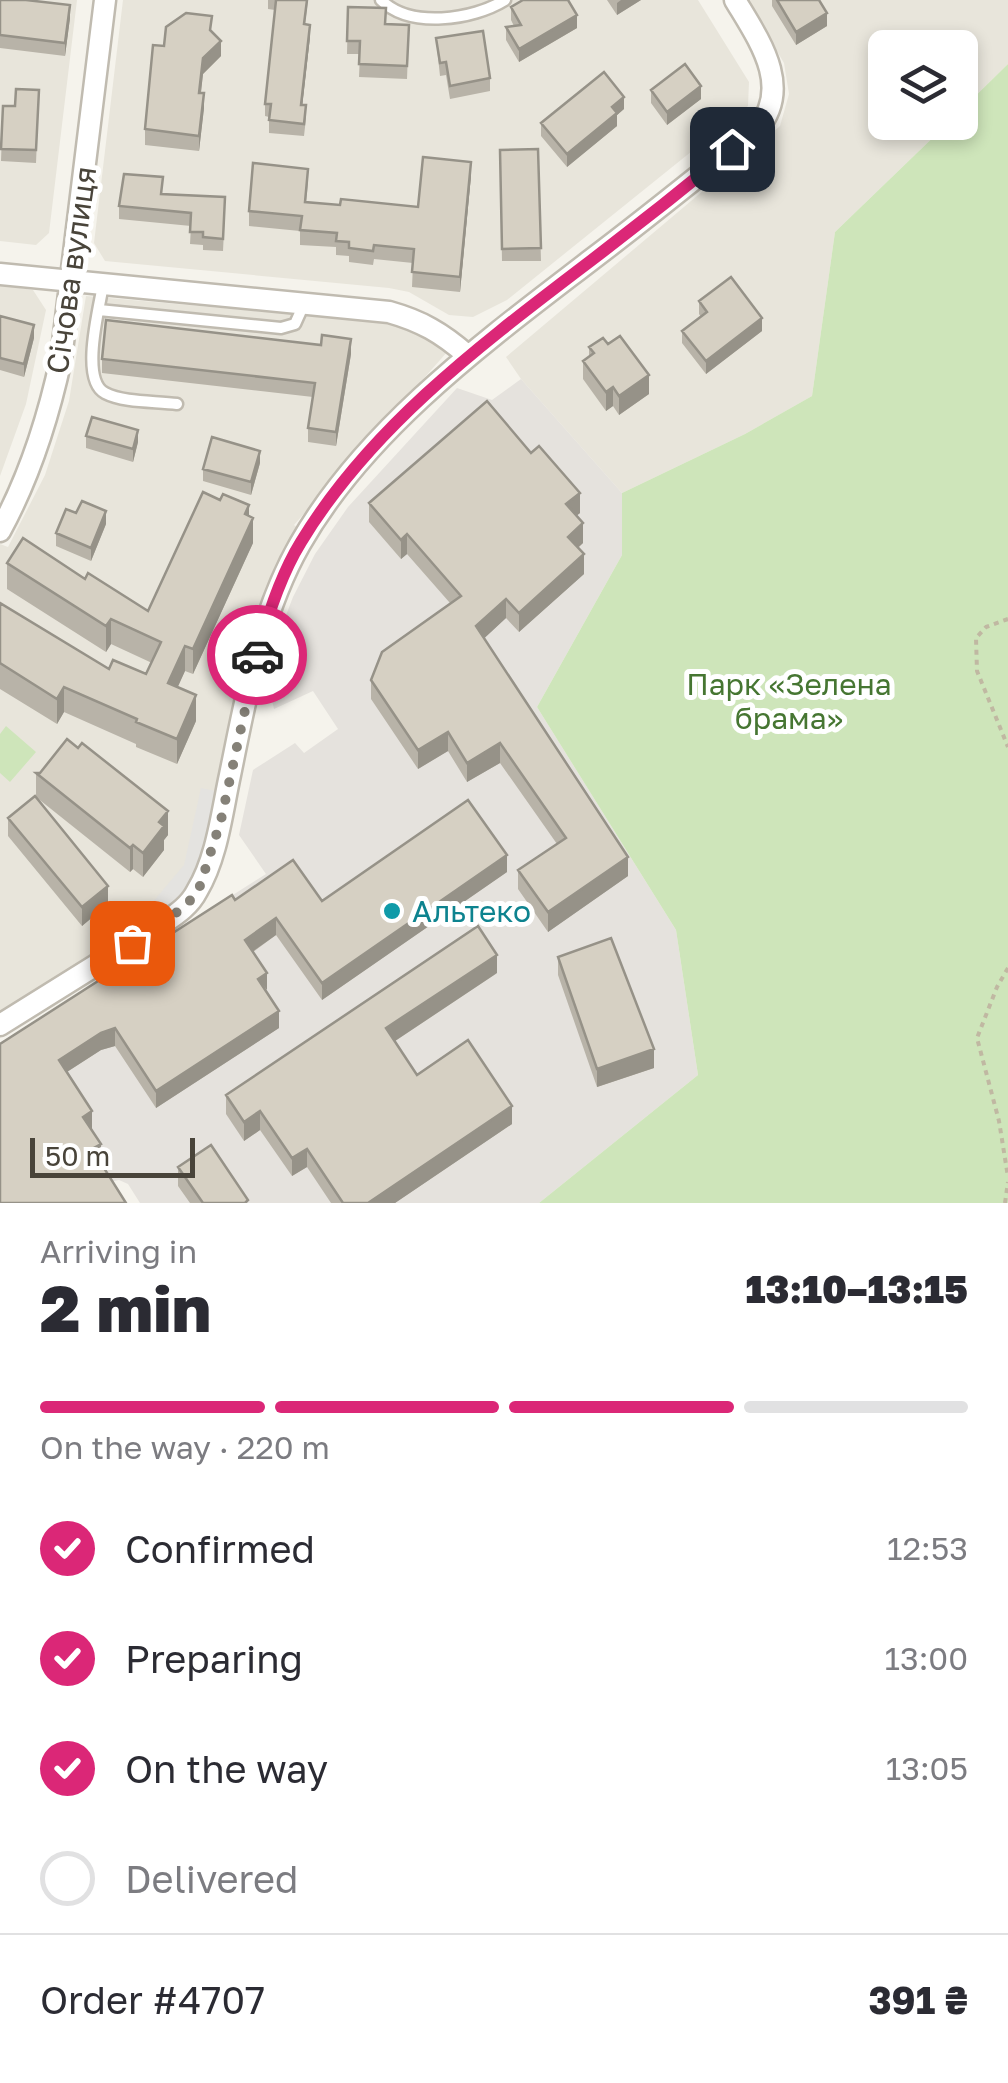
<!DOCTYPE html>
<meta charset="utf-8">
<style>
body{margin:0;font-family:"Golos Text",sans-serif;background:#f7f7f7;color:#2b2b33;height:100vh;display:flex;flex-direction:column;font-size:38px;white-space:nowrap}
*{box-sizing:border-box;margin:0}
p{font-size:32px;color:#7c7c81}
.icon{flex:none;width:55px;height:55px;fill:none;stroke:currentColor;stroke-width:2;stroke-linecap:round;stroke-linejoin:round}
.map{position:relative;height:1203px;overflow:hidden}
.drawer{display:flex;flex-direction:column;background:#fff;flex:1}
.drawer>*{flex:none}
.fabs{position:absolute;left:868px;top:30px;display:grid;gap:20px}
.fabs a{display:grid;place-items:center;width:110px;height:110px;border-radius:15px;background:#fff;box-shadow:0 5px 15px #0003;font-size:50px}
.scale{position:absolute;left:30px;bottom:25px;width:165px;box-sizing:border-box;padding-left:10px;border:5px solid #49443a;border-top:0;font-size:28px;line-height:35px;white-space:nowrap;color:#49443a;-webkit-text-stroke:8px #fff;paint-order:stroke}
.pin{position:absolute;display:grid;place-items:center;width:85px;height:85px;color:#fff;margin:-42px;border-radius:20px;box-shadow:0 5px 15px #0006}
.courier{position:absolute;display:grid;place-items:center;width:100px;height:100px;margin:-50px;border:8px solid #db2777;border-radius:50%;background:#fff;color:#222;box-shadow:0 2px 12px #0007}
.overview em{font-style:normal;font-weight:800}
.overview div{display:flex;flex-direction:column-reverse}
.overview{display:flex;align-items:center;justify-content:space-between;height:170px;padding:0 40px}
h1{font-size:65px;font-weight:800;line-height:75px}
.bar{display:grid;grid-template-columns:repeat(4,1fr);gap:15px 10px;align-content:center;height:120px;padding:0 40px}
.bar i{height:12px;border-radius:8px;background:#e1e1e2}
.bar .on{background:#db2777}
.bar p{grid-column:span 4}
.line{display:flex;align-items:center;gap:25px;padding:0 40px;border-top:2px solid #e1e1e2}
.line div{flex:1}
ol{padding:0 40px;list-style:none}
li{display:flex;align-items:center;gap:30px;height:110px}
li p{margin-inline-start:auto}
li .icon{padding:10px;border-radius:50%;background:#db2777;color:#fff;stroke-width:4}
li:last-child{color:#7c7c81}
li i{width:55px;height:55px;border:5px solid #e1e1e2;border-radius:50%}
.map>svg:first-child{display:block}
</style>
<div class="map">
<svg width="1008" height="1203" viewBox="0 0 1008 1203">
<rect width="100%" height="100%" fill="#f5f3ec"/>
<path fill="#e8e5db" d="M0 0H77L49 233 36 245 0 241Z
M123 0H698L749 82 748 106 507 300 473 317 449 315 409 292 389 288 105 261 94 243Z
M746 0H1008V64L960 111V48H885V122L948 123 835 232 812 396 745 434 622 493 521 379 506 357 780 126 789 94 784 63Z
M0 285 33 290 46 310 26 404 0 476Z
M86 296 414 325 448 351 294 525 298 528 261 601 245 642 206 868 168 906 74 973 0 1013V544L8 547 45 475 69 401Z"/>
<path fill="#e5e2dd" d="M521 379 622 493V555L537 707 676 930 698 1075 539 1203H140L128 1184 119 1180 0 1203V1043L266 874 239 835 253 770 295 743 304 753 338 729 313 691 274 709 270 691 273 649 293 597 315 554 348 507 457 388 492 400Z"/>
<path fill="#cee5ba" d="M1008 64V1203H539L698 1075 676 930 537 707 622 555V493L745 434 812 396 835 232 948 123 960 122V111Z
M6 726 36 752 10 782 0 773V734Z"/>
<path fill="#e4e3e0" d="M201 788 226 793 209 862 165 922 152 903 184 865Z"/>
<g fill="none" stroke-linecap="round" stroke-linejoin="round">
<defs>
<path id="service" d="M381 0C410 29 473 20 505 0
M103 285C99 309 80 380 105 393 124 403 156 401 177 404
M99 310 281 328 295 324 304 304"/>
<path id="minor" d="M0 274 389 312C421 321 442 333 467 355
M0 531C30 476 48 419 61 359L105 0
M0 1025 165 922C177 914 190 905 197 891 217 858 222 812 230 775 246 697 260 614 300 544 366 428 487 340 591 260 647 218 702 173 757 129 793 87 759 40 735 0"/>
</defs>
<use href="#service" stroke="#c0bbb0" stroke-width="15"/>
<use href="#minor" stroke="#c0bbb0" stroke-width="25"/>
<path stroke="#c0b8a2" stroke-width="4" stroke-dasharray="5 5" stroke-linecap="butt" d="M1008 619 986 627 976 638 977 671 1008 747
M1008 968 997 987 977 1038 999 1121 1008 1177
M1005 1203 1008 1182"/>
<use href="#service" stroke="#fff" stroke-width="10"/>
<use href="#minor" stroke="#fff" stroke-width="20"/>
</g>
<path fill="#b8b3a8" d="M0 0 70 18 65 56 0 48Z
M268 0H308L305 24 310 37 302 105 306 118 304 136 269 133V117L265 116V104L275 10 268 9Z
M607 0H641L617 15Z
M772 0H819L827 26 796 45 772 6Z
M348 7 385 24 409 25 407 79 359 77 360 54H347Z
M511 7 577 28 519 62 506 40V27L514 26 511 20Z
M212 32 221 56 203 74 201 93 204 108 199 151 145 145V129L164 46Z
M436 38 490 78V91L450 99 446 75 440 76Z
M39 90 36 163 1 161 3 106H15Z
M651 90 701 99 667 125 651 103Z
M624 109 617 115V126L567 167 541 136V123Z
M538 149 541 261H502L500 150Z
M471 176 460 292 412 287 413 263 374 259 373 265 349 262V256L336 255V247L300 245V231L249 226V211L308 183 306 202 340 205 418 207Z
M162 194 225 210 223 251 203 250V245L190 244 191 226 119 219V206Z
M699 301 762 331 706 374 682 343V331L701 317 699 314Z
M0 316 34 338 24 377 0 370Z
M608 344 649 394 619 415 613 406 606 411 583 379V361L589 356V347Z
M351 354 336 446 308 442V428L313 397 102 373V359Z
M86 436 138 442 133 462 86 448Z
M260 463 251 495 203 481V469Z
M369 503 580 513 576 516 583 543 578 548 584 574 519 632 506 618 484 638 628 876 548 932 518 889V870L557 844 500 763 467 782 448 751 418 769 371 699V680L450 603 407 554 401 559 369 522Z
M249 516 253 543 193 674 185 671 177 687 196 721 177 764 136 747V744L64 712 57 724 0 689V603L109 669 146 674 152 663 111 644 106 652 7 589V563L85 579 148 611Z
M106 524 91 561 56 546V533Z
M36 773 168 835 164 840V850L143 877 133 869 130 872 36 797Z
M8 818 108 904 82 926 8 836Z
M507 872 322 1000 276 935 253 952 279 1028 156 1108 115 1046 101 1050 67 1072 92 1129 101 1161 0 1044 235 900 322 901Z
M558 957 654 1068 597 1087 558 975Z
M497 973 395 1041 417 1075 512 1124 395 1203H331L307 1167 292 1176 260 1130 244 1141 226 1114V1095Z
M178 1167 248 1203H190L178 1186Z"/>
<path fill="#969288" d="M621 0H641L617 15V3Z
M70 5V18L65 56V43Z
M827 13V26L796 45V32Z
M577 15V28L519 62V49Z
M310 25V37L301 117V105Z
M221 41V56L203 74 199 108 203 58Z
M701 86V99L667 125V112Z
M204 93V108L199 151V136Z
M624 97V109L617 115V126L567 167V154L612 107Z
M471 162V176L460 292V277Z
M762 318V331L706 374V361Z
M34 325V338L24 377V364Z
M351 339V354L336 446V432Z
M649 375V394L619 415V396Z
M613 387V406L606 411V392Z
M138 430V442L133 462V449Z
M260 451V463L251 495V482Z
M580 493V513L566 524V504Z
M249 505V526L253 518V543L193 674V649Z
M106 511V524L91 561V548Z
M583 523V543L568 556V537Z
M407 534V554L401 559V540Z
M584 554V574L519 632V613Z
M506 599V618L476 646V626Z
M111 619V644L106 652V626Z
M185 646V671L168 709V683Z
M64 687V712L57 724V699Z
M196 695V721L177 764V739Z
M448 732V751L418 769V750Z
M500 743V763L467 782V763Z
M168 811V835L164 840V850L143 877V853L159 822Z
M133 845V869L130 872V848Z
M507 855V872L322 1000V983Z
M628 857V876L548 932V912Z
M108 886V904L82 926V907Z
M276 918V935L245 957V940Z
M497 955V973L386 1047V1028Z
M267 973V990L258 979Z
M279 1011V1028L156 1108V1091Z
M115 1028V1046L101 1050 59 1077V1060L101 1033Z
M654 1049V1068L597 1087V1069Z
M512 1106V1124L395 1203H368Z
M92 1111V1129L83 1134V1117Z
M260 1111V1130L244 1141V1122Z
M101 1144V1161L92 1149Z
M307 1149V1167L292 1176V1158Z"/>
<path fill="#d6d0c3" stroke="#969288" stroke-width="2.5" d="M0 0H26L70 5 65 43 0 35Z
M276 0H307L304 24 310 25 301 105H306L304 124 269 120 271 104H265Z
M523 0H568L577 15 519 49 506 27 521 25 511 7Z
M777 0H819L827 13 796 32Z
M348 7 386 8 385 24 409 25 407 66 359 64 360 41H347Z
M186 13 212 16 210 30 221 41 203 58 199 93H204L199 136 145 129 153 45 164 46 166 27Z
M483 31 490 78 450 86 446 62 440 63 436 38Z
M685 64 701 86 667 112 651 90Z
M604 72 624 97 612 107 617 113 567 154 541 123Z
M16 89 39 90 36 150 1 149 3 106H15Z
M538 149 541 248 502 249 500 150Z
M423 157 471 162 460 277 412 272 414 249 374 245 373 251 349 248V242L336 241 337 233 300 230 302 216 249 211 253 163 308 169 305 202 340 205 341 199 418 207Z
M124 174 163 177 161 194 225 197 223 239 203 237V232H190L191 213 119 206Z
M731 277 762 318 706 361 682 331 707 312 699 301Z
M0 316 34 325 24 364 0 358Z
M106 320 321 345 322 335 351 339 336 432 308 428 315 383 102 359Z
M620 336 649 375 619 396 613 387 606 392 583 361 594 353 589 347 603 338 608 344Z
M487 401 531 453 539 446 580 493 566 504 583 523 568 537 584 554 519 613 506 599 476 626 628 857 548 912 518 870 566 838 500 743 467 763 448 732 418 750 371 680 382 652 461 596 407 534 401 540 369 503Z
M92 417 138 430 133 449 86 436Z
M212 437 260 451 251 482 203 469Z
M203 492 220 500 223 494 249 505 245 514 253 518 193 649 185 646 168 683 196 695 177 739 136 722 137 719 64 687 57 699 0 663V603L109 669 113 660 146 674 161 642 111 619 106 626 7 563 23 538 85 579 88 573 148 611Z
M82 501 106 511 91 548 56 533 66 509 76 513Z
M67 739 78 748 82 743 168 811 159 822 164 826 143 853 133 845 130 848 36 773H40Z
M35 796 108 886 82 907 8 818Z
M468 800 507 855 322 983 276 918 245 940 267 973 258 979 279 1011 156 1091 115 1028 101 1033 59 1060 92 1111 83 1117 101 1144 92 1149 126 1203H0V1044L232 895 235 900 293 860 322 901Z
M478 926 497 955 386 1028 417 1075 468 1040 512 1106 368 1203H343L307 1149 292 1158 260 1111 244 1122 226 1095Z
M611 938 654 1049 597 1069 558 957Z
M211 1145 248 1200 245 1203H203L178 1167Z"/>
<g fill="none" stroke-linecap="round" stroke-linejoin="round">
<path stroke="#858178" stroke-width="10" stroke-dasharray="0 18" d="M132 943 183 908 198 892 221 820 257 655"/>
<path stroke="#db2777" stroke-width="12" d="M257 655C267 617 280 576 301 542 368 431 475 349 576 272 629 232 681 191 732 149"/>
</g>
<circle fill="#0f9aa8" stroke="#fff" stroke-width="4" cx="392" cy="911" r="10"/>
<g text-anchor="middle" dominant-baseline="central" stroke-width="10" stroke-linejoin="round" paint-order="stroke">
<g font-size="30" fill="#49443a" stroke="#fff">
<text transform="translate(71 270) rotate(-82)">Січова вулиця</text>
</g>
<g font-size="30" fill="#467632" stroke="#fff">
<text x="789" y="684">Парк «Зелена<tspan x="789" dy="34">брама»</tspan></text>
</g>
<g font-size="30" fill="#0d838f" stroke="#fff" text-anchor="start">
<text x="412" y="911">Альтеко</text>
</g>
</g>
</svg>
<div class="fabs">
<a><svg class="icon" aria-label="layers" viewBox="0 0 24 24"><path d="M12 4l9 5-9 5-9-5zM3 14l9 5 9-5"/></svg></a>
</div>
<div class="scale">50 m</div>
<div class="pin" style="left:132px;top:943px;background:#ea580c"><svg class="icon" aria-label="bag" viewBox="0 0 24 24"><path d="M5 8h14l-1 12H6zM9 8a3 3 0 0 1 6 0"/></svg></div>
<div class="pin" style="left:732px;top:149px;background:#1f2937"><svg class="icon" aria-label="home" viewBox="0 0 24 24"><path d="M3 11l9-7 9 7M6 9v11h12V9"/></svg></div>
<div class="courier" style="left:257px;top:655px"><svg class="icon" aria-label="car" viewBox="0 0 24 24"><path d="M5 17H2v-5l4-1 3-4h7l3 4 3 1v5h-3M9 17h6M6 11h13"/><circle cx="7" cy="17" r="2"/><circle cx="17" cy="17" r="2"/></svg></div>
</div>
<section class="drawer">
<div class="overview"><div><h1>2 min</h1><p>Arriving in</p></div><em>13:10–13:15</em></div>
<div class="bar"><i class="on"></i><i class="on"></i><i class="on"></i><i></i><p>On the way · 220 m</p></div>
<ol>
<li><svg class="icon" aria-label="check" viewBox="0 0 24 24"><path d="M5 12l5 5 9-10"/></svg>Confirmed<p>12:53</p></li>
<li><svg class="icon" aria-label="check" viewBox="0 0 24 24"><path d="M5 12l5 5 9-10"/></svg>Preparing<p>13:00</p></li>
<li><svg class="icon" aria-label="check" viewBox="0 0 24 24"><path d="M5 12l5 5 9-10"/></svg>On the way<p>13:05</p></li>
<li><i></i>Delivered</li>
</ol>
<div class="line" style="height:130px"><div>Order #4707</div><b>391 ₴</b></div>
</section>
